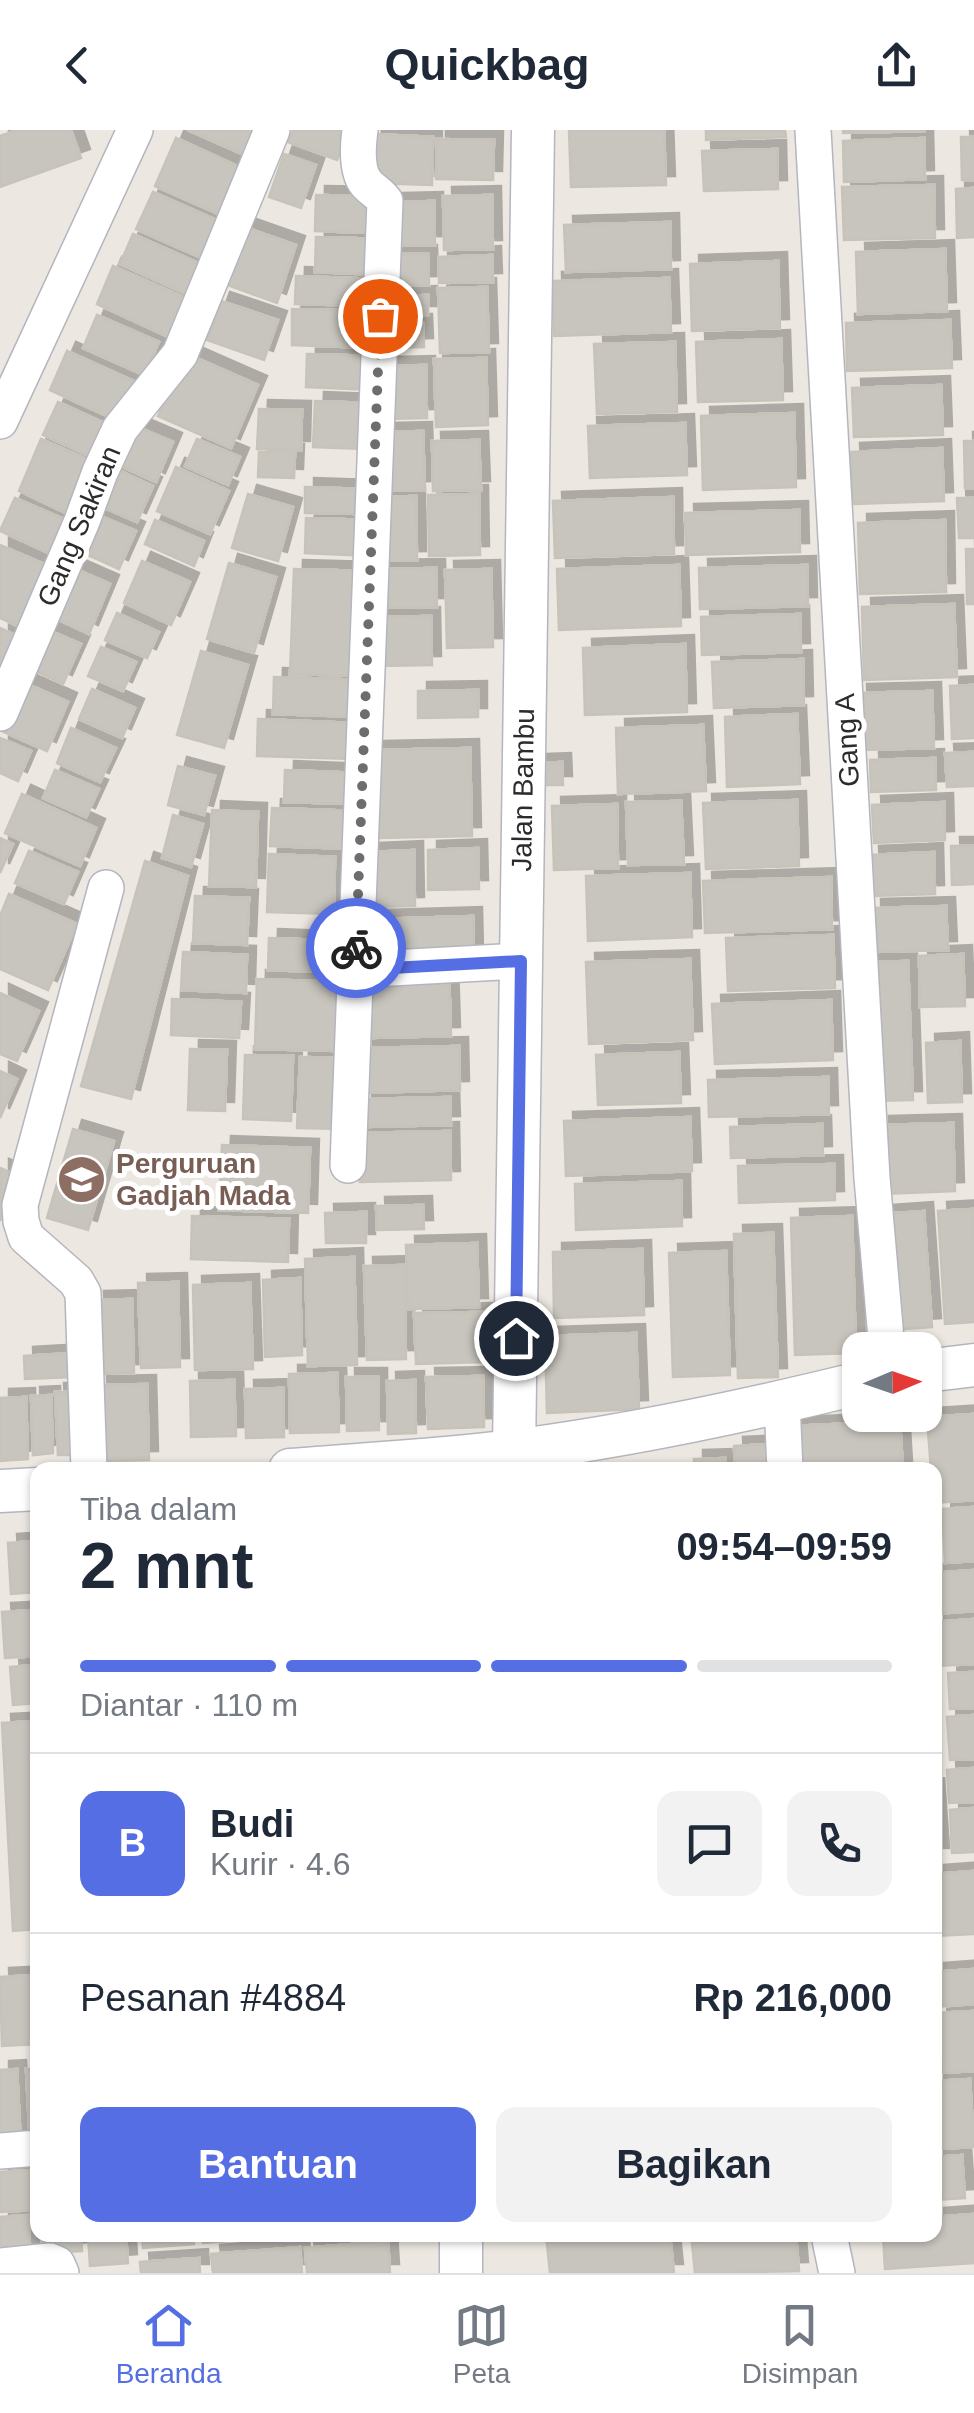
<!DOCTYPE html>
<html lang="id">
<meta charset="utf-8">
<style>
body{margin:0;font-family:Helvetica,sans-serif;background:#f2f2f3;color:#1f2937;height:100vh;display:flex;flex-direction:column;font-size:38px;white-space:nowrap}
*{box-sizing:border-box;margin:0}
p{font-size:32px;color:#747a83}
.icon{flex:none;width:55px;height:55px;fill:none;stroke:currentColor;stroke-width:2;stroke-linecap:round;stroke-linejoin:round}
.map{position:relative;flex:1;overflow:hidden}
.drawer{position:absolute;left:30px;top:1332px;width:912px;height:780px;display:flex;flex-direction:column;background:#fff;border-radius:20px;box-shadow:0 2px 8px #0004}
.drawer>*{flex:none}
.needle{width:65px;rotate:88deg}
.fabs{position:absolute;left:842px;top:1202px;display:grid;gap:20px}
.fabs a{display:grid;place-items:center;width:100px;height:100px;border-radius:20px;background:#fff;box-shadow:0 2px 8px #0004;font-size:50px}
.pin{position:absolute;display:grid;place-items:center;width:85px;height:85px;color:#fff;margin:-42px;border:5px solid #fff;border-radius:50%;box-shadow:0 2px 10px #0007}
.courier{position:absolute;display:grid;place-items:center;width:100px;height:100px;margin:-50px;border:8px solid #556ee4;border-radius:50%;background:#fff;color:#222;box-shadow:0 2px 12px #0007}
.overview em{font-style:normal;font-weight:800}
.overview div{display:flex;flex-direction:column-reverse}
.overview{display:flex;align-items:center;justify-content:space-between;height:170px;padding:0 50px}
h1{font-size:65px;font-weight:800;line-height:75px}
.bar{display:grid;grid-template-columns:repeat(4,1fr);gap:15px 10px;align-content:center;height:120px;padding:0 50px}
.bar i{height:12px;border-radius:8px;background:#e0e1e3}
.bar .selected{background:#556ee4}
.bar p{grid-column:span 4}
.line{display:flex;align-items:center;gap:25px;padding:0 50px;border-top:2px solid #e0e1e3}
.line div{flex:1}
.round{display:grid;place-items:center;flex:none;width:105px;height:105px;border-radius:20px;background:#f2f2f3}
.action{display:flex;gap:20px;margin-top:auto;padding:20px 50px}
.action a{flex:1;height:115px;border-radius:20px;background:#556ee4;color:#fff;font-size:40px;font-weight:800;line-height:115px;text-align:center}
.action a+a{background:#f2f2f3;color:#1f2937}
header{display:flex;justify-content:space-between;align-items:center;height:130px;padding:0 50px;background:#fff;font-size:45px;font-weight:800}
.dock{display:flex;justify-content:space-around;align-items:center;height:140px;border-top:2px solid #e0e1e3;background:#fff;font-size:28px;color:#747a83}
.dock a{display:grid;justify-items:center;gap:5px}
.dock .selected{color:#556ee4}
.map>svg:first-child{display:block}
</style>
<header><svg class="icon" aria-label="back" viewBox="0 0 24 24"><path d="M15 5l-7 7 7 7"/></svg>Quickbag<svg class="icon" aria-label="share" viewBox="0 0 24 24"><path d="M12 15V3M7 8l5-5 5 5M5 13v7h14v-7"/></svg></header>
<div class="map">
<svg width="974" height="2143" viewBox="0 0 974 2143">
<defs>
<filter id="shadow"><feDropShadow dx="9" dy="-9" stdDeviation="0" flood-color="#0004"/></filter>
</defs>
<rect width="100%" height="100%" fill="#ece7e0"/>
<path fill="#c8c5be" stroke="#c7c3ba" stroke-width="2.5" filter="url(#shadow)" d="M18 0H71L81 28 0 57V6Z
M188 0H262L249 27Z
M293 0H348L337 30 288 12Z
M569 0H664L666 55 571 57Z
M706 0H785L786 7 706 10Z
M843 0H924V1L843 3Z
M373 4 433 7 432 55 371 53Z
M961 7H974V50H962Z
M176 8 242 38 221 85 155 56Z
M924 8 925 49 844 52 843 11Z
M437 9 494 10 493 50 436 49Z
M777 19 778 59 704 61 702 21Z
M284 24 316 35 301 78 269 67Z
M934 55 935 108 844 110 842 57Z
M974 58V107L957 108 956 59Z
M153 62 223 93 206 130 136 99Z
M316 65 374 66 372 103 315 101Z
M492 65 493 119 444 120 443 66Z
M434 71 435 115 395 116 394 72Z
M670 92 671 139 566 142 564 95Z
M242 96 296 115 277 173 222 153Z
M133 104 205 136 191 166 120 134Z
M316 107 383 109 381 145 315 142Z
M945 119 947 181 858 184 856 122Z
M392 124H428L429 155 393 156Z
M492 125 493 152 439 153V127Z
M778 131 780 198 692 201 690 134Z
M113 136 190 170 173 209 97 174Z
M296 146 378 149 376 176 295 174Z
M669 148 671 202 554 206 553 151Z
M487 157 489 222 440 223 438 158Z
M428 165V185H394L393 166Z
M221 171 278 190 264 230 207 210Z
M292 179 375 181 373 218 292 215Z
M97 185 159 212 144 245 83 218Z
M950 190 952 238 847 241 846 193Z
M392 193H423L424 217 393 218Z
M781 209 783 270 698 272 696 212Z
M675 212 677 282 597 284 594 214Z
M67 221 134 251 116 290 50 260Z
M185 223 258 255 231 318 158 286Z
M307 224 374 226 373 260 306 257Z
M486 228 488 295 436 297 434 229Z
M426 235 427 288 385 289 384 236Z
M941 255 943 305 854 307 852 258Z
M315 271 366 273 365 319 313 317Z
M58 272 109 295 94 328 43 305Z
M259 279 302 280 301 320 257 319Z
M794 283 796 357 703 360 701 286Z
M685 293 687 345 590 348 588 296Z
M133 295 173 312 156 352 116 334Z
M423 301 425 360 383 361 382 302Z
M41 309 91 331 68 384 19 361Z
M197 309 240 327 228 355 185 336Z
M479 310 481 360 433 361 432 311Z
M964 311H974V358H965Z
M942 318 944 371 853 374 851 322Z
M259 322 295 323 294 348 258 347Z
M176 337 229 361 210 404 157 381Z
M114 338 153 356 137 392 98 375Z
M305 357 364 359V384L305 383Z
M248 364 293 377 278 431 232 418Z
M479 364 480 425 429 426 428 365Z
M416 366 417 430 379 431 377 367Z
M673 367 674 424 555 428 553 371Z
M15 368 66 390 51 424 0 401Z
M957 368H974V408H959Z
M799 380 800 422 686 425 685 383Z
M93 383 136 401 119 439 77 420Z
M306 388 370 390 369 426 305 423Z
M155 390 204 411 194 436 145 414Z
M945 390 946 462 860 464 858 393Z
M0 415 51 437 24 499 0 488Z
M966 419H974V474H967Z
M142 431 190 452 171 495 124 473Z
M229 433 276 447 254 523 207 509Z
M679 435 681 496 559 500 557 439Z
M807 435 808 476 700 479 699 438Z
M69 436 110 454 89 504 48 485Z
M436 438 437 477 376 478 375 439Z
M294 439 366 441 363 546 290 544Z
M491 439 493 517 447 518 445 440Z
M954 474 957 547 864 550 862 477Z
M117 483 159 502 147 528 105 510Z
M800 484 801 522 702 525 701 487Z
M431 486 432 535 376 536 374 487Z
M39 496 81 514 63 554 22 535Z
M0 498 22 508 0 556Z
M685 514 687 582 585 585 583 518Z
M101 517 136 532 123 561 88 546Z
M201 521 248 535 224 618 177 605Z
M803 529 804 575 714 578 712 532Z
M274 547 365 550 363 587 273 584Z
M23 552 68 572 47 621 2 601Z
M974 555V608L952 609 950 556Z
M92 559 135 578 122 608 79 589Z
M478 560V587L418 588V561Z
M932 561 934 618 860 620 858 563Z
M797 584 800 654 727 657 725 587Z
M258 589 353 593 352 629 257 626Z
M703 595 706 661 618 664 616 598Z
M71 598 116 618 100 652 57 633Z
M0 608 31 621 18 651 0 643Z
M470 618 472 706 377 708 374 620Z
M974 622V656L947 657 945 623Z
M935 628 936 660 871 662 870 630Z
M562 632 563 655H539L538 633Z
M178 636 215 646 204 685 168 675Z
M55 640 99 659 86 687 43 668Z
M285 640 358 643 356 674 284 672Z
M22 664 96 698 80 736 5 703Z
M797 670 799 736 706 739 703 673Z
M681 671 684 734 628 735 626 672Z
M944 672 945 710 874 713 872 675Z
M617 674 618 738 554 740 552 676Z
M272 678 357 681 356 719 270 716Z
M212 680 258 682 256 757 209 756Z
M173 685 203 694 191 737 162 728Z
M0 708 13 714 0 743Z
M951 716H974V754L952 755Z
M478 718 479 759 428 760V720Z
M414 720 415 776 372 777 370 722Z
M29 721 78 742 64 774 15 753Z
M934 722 935 764 872 766 870 725Z
M269 724 335 727 334 784 267 782Z
M145 731 188 746 131 969 81 956Z
M690 743 692 807 588 811 586 746Z
M831 747 832 799 705 803 703 751Z
M9 764 77 794 48 860 0 839V786Z
M195 766 249 768 247 815 193 813Z
M946 776 948 820 873 822 872 778Z
M473 786 474 830 378 832 377 789Z
M833 805 835 858 728 861 726 808Z
M269 808 348 811 347 843 268 840Z
M183 822 247 825 246 863 181 860Z
M963 824 965 876 920 877 919 826Z
M690 829 693 910 589 914 586 832Z
M908 831 913 970 874 971 870 832Z
M449 842 451 906 369 908 367 844Z
M257 849 340 852 338 921 255 919Z
M0 863 39 881 17 931 0 924Z
M172 869 241 872 239 908 171 905Z
M831 870 833 930 715 934 712 874Z
M960 911 962 972 928 973 926 913Z
M459 916 460 960 365 963 364 918Z
M190 919 227 920 225 981 188 980Z
M679 922 681 973 598 975 596 925Z
M245 925 293 926 291 991 243 989Z
M300 927 348 928 345 999 297 998Z
M0 941 17 949 0 988Z
M828 947 829 984 709 987 708 950Z
M450 967 451 995 363 997V969Z
M690 987 692 1041 566 1046 564 991Z
M953 993 955 1061 882 1064 880 995Z
M822 994 823 1025 731 1028 730 997Z
M73 999 114 1011 88 1100 47 1088Z
M450 1001 451 1050 360 1052 358 1003Z
M222 1015 310 1018 308 1083 219 1080Z
M834 1034 835 1070 739 1073 738 1036Z
M0 1038 19 1046 0 1091Z
M681 1051 682 1096 576 1100 575 1054Z
M423 1075 424 1099 377 1100 376 1076Z
M972 1079 974 1192 945 1194 938 1081Z
M924 1081 932 1197 891 1200 883 1084Z
M366 1082V1113H326L325 1083Z
M192 1086 289 1089 288 1132 191 1129Z
M852 1086 856 1223 795 1225 791 1088Z
M773 1103 778 1247 738 1248 734 1104Z
M477 1113 479 1177 408 1179 406 1115Z
M642 1119 644 1185 554 1188 553 1122Z
M726 1121 730 1245 673 1247 669 1123Z
M354 1127 357 1235 308 1236 305 1129Z
M404 1135 406 1229 367 1230 364 1136Z
M300 1148 302 1225 265 1227 263 1150Z
M178 1152 180 1237 141 1238 138 1153Z
M250 1153 253 1239 195 1240 193 1155Z
M132 1169 134 1243 97 1244 95 1170Z
M483 1182 484 1232 416 1234 414 1183Z
M636 1203 639 1279 547 1283 545 1206Z
M72 1223 73 1247 25 1249 24 1226Z
M337 1243 339 1302 290 1303 289 1244Z
M483 1246 484 1297 428 1299 426 1247Z
M346 1247H378L379 1300 347 1301Z
M234 1250 236 1306 191 1307 190 1251Z
M415 1250 416 1303 388 1304 387 1251Z
M147 1254 149 1330 100 1331 98 1255Z
M283 1258 284 1307 246 1308 245 1259Z
M55 1262H79L82 1325H58Z
M51 1265 53 1323 33 1325 31 1266Z
M26 1267 28 1329 0 1331V1268Z
M974 1284V1370L935 1373V1340H931L927 1287Z
M900 1291 903 1340H796L793 1296Z
M771 1314 773 1340H735L734 1316Z
M725 1328 726 1340H694V1329Z
M974 1377V1431L945 1433 942 1379Z
M38 1411V1462L11 1464 8 1413Z
M974 1440V1481L935 1484V1443Z
M38 1480V1526L5 1528 2 1482Z
M974 1489V1534L937 1536 935 1492Z
M38 1535V1573L13 1575 10 1537Z
M974 1542V1578L950 1579 948 1543Z
M974 1585V1629L950 1630 947 1587Z
M38 1591V1799L13 1801 2 1593Z
M974 1638V1672L949 1673 947 1640Z
M935 1656 940 1727H935Z
M974 1678V1722L952 1723 950 1680Z
M974 1741V1804L935 1806V1744Z
M974 1839V1874L935 1877V1842Z
M38 1845V1914L2 1916 0 1847Z
M974 1881V1941L942 1943 938 1883Z
M17 1939 21 2016 0 2017V1940Z
M26 1939H38V2015H30Z
M970 1949 974 2017 937 2019 935 1951Z
M962 2025 965 2068 935 2070V2027Z
M31 2040 33 2080 0 2082V2042Z
M974 2084V2133L885 2139 883 2105H935V2087Z
M28 2085 31 2131 0 2133V2087Z
M42 2105H81L82 2121 44 2123Z
M88 2105H126L128 2133 90 2136Z
M142 2105H193L194 2114 143 2118Z
M202 2105H251L252 2109 203 2113Z
M546 2105H670L674 2143H550Z
M772 2105H796L799 2141 695 2143 692 2113Z
M388 2111 390 2143H307L305 2118Z
M300 2117 302 2143H213L211 2124Z
M199 2128 200 2143H141L140 2132Z"/>
<g fill="none" stroke-linecap="round" stroke-linejoin="round">
<defs>
<path id="minor" d="M813 0 872 1048 887 1220
M0 291 135 0
M0 583 82 391 100 342 120 299 180 224 272 0
M355 840 521 831
M348 1035 385 71C379 63 372 60 366 53 356 40 358 15 360 0
M782 1272 785 1340
M89 1340 83 1163 76 1151 26 1107 21 1091 20 1075 106 758
M0 2021 38 2018
M829 2105 837 2143
M0 2136 50 2131 57 2134 61 2143"/>
<path id="tertiary" d="M925 1241 974 1235
M514 1321 533 0
M290 1340C364 1334 439 1330 513 1321 629 1306 746 1281 860 1253
M0 1361 38 1359
M461 2105V2143"/>
</defs>
<use href="#minor" stroke="#b4b6be" stroke-width="38"/>
<use href="#tertiary" stroke="#b4b6be" stroke-width="45"/>
<use href="#minor" stroke="#fff" stroke-width="35"/>
<use href="#tertiary" stroke="#fff" stroke-width="42"/>
</g>
<g fill="none" stroke-linecap="round" stroke-linejoin="round">
<path stroke="#6f6d6b" stroke-width="10" stroke-dasharray="0 18" d="M356 818 380 186"/>
<path stroke="#556ee4" stroke-width="12" d="M356 818 355 840 521 831 516 1208"/>
</g>
<defs>
<symbol id="school-disc" viewBox="-11 -11 22 22"><circle r="9.5" fill="#8d6e63" stroke="#fff"/><path d="M0-5L7-2L0 1L-7-2ZM-4 1L0 2.5L4 1V4Q0 6-4 4Z" fill="#fff"/></symbol>
</defs>
<g fill-rule="evenodd">
<use href="#school-disc" x="54" y="1022" width="55" height="55"/>
</g>
<g text-anchor="middle" dominant-baseline="central" stroke-width="10" stroke-linejoin="round" paint-order="stroke">
<g font-size="28" fill="#2c2c2c" stroke="#fff">
<text transform="translate(79 396) rotate(-67)">Gang Sakiran</text>
<text transform="translate(847 610) rotate(-93)">Gang A</text>
<text transform="translate(523 660) rotate(-89)">Jalan Bambu</text>
</g>
<g font-size="28" font-weight="bold" fill="#785e54" stroke="#fff" text-anchor="start">
<text x="116" y="1033">Perguruan<tspan x="116" dy="32">Gadjah Mada</tspan></text>
</g>
</g>
</svg>
<div class="fabs">
<a><svg class="needle" viewBox="-14 -14 28 28"><path d="M0-13l5 13h-10z" fill="#e53935"/><path d="M0 13l5-13h-10z" fill="#747a83"/></svg></a>
</div>
<div class="pin" style="left:380px;top:186px;background:#ea580c"><svg class="icon" aria-label="bag" viewBox="0 0 24 24"><path d="M5 8h14l-1 12H6zM9 8a3 3 0 0 1 6 0"/></svg></div>
<div class="pin" style="left:516px;top:1208px;background:#1f2937"><svg class="icon" aria-label="home" viewBox="0 0 24 24"><path d="M3 11l9-7 9 7M6 9v11h12V9"/></svg></div>
<div class="courier" style="left:356px;top:818px"><svg class="icon" aria-label="bike" viewBox="0 0 24 24"><circle cx="6" cy="16" r="4"/><circle cx="18" cy="16" r="4"/><path d="M6 16l4-8h5l3 8M10 8l3 8H6M13 5h3"/></svg></div>
<section class="drawer">
<div class="overview"><div><h1>2 mnt</h1><p>Tiba dalam</p></div><em>09:54–09:59</em></div>
<div class="bar"><i class="selected"></i><i class="selected"></i><i class="selected"></i><i></i><p>Diantar · 110 m</p></div>
<div class="line" style="height:180px"><b class="round" style="background:#556ee4;color:#fff">B</b><div><b>Budi</b><p>Kurir · 4.6</p></div><a class="round"><svg class="icon" aria-label="chat" viewBox="0 0 24 24"><path d="M4 5h16v11H9l-5 4z"/></svg></a><a class="round"><svg class="icon" aria-label="phone" viewBox="0 0 24 24"><path d="M5 4h4l2 5-3 2q2 4 5 5l2-3 5 2v4C11 20 4 13 5 4z"/></svg></a></div>
<div class="line" style="height:130px"><div>Pesanan #4884</div><b>Rp 216,000</b></div>
<div class="action"><a>Bantuan</a><a>Bagikan</a></div>
</section>
</div>
<nav class="dock">
<a class="selected"><svg class="icon" aria-label="home" viewBox="0 0 24 24"><path d="M3 11l9-7 9 7M6 9v11h12V9"/></svg>Beranda</a>
<a><svg class="icon" aria-label="map" viewBox="0 0 24 24"><path d="M3 6l6-2 6 2 6-2v14l-6 2-6-2-6 2zM9 4v14M15 6v14"/></svg>Peta</a>
<a><svg class="icon" aria-label="saved" viewBox="0 0 24 24"><path d="M7 4h10v16l-5-4-5 4z"/></svg>Disimpan</a>
</nav>
